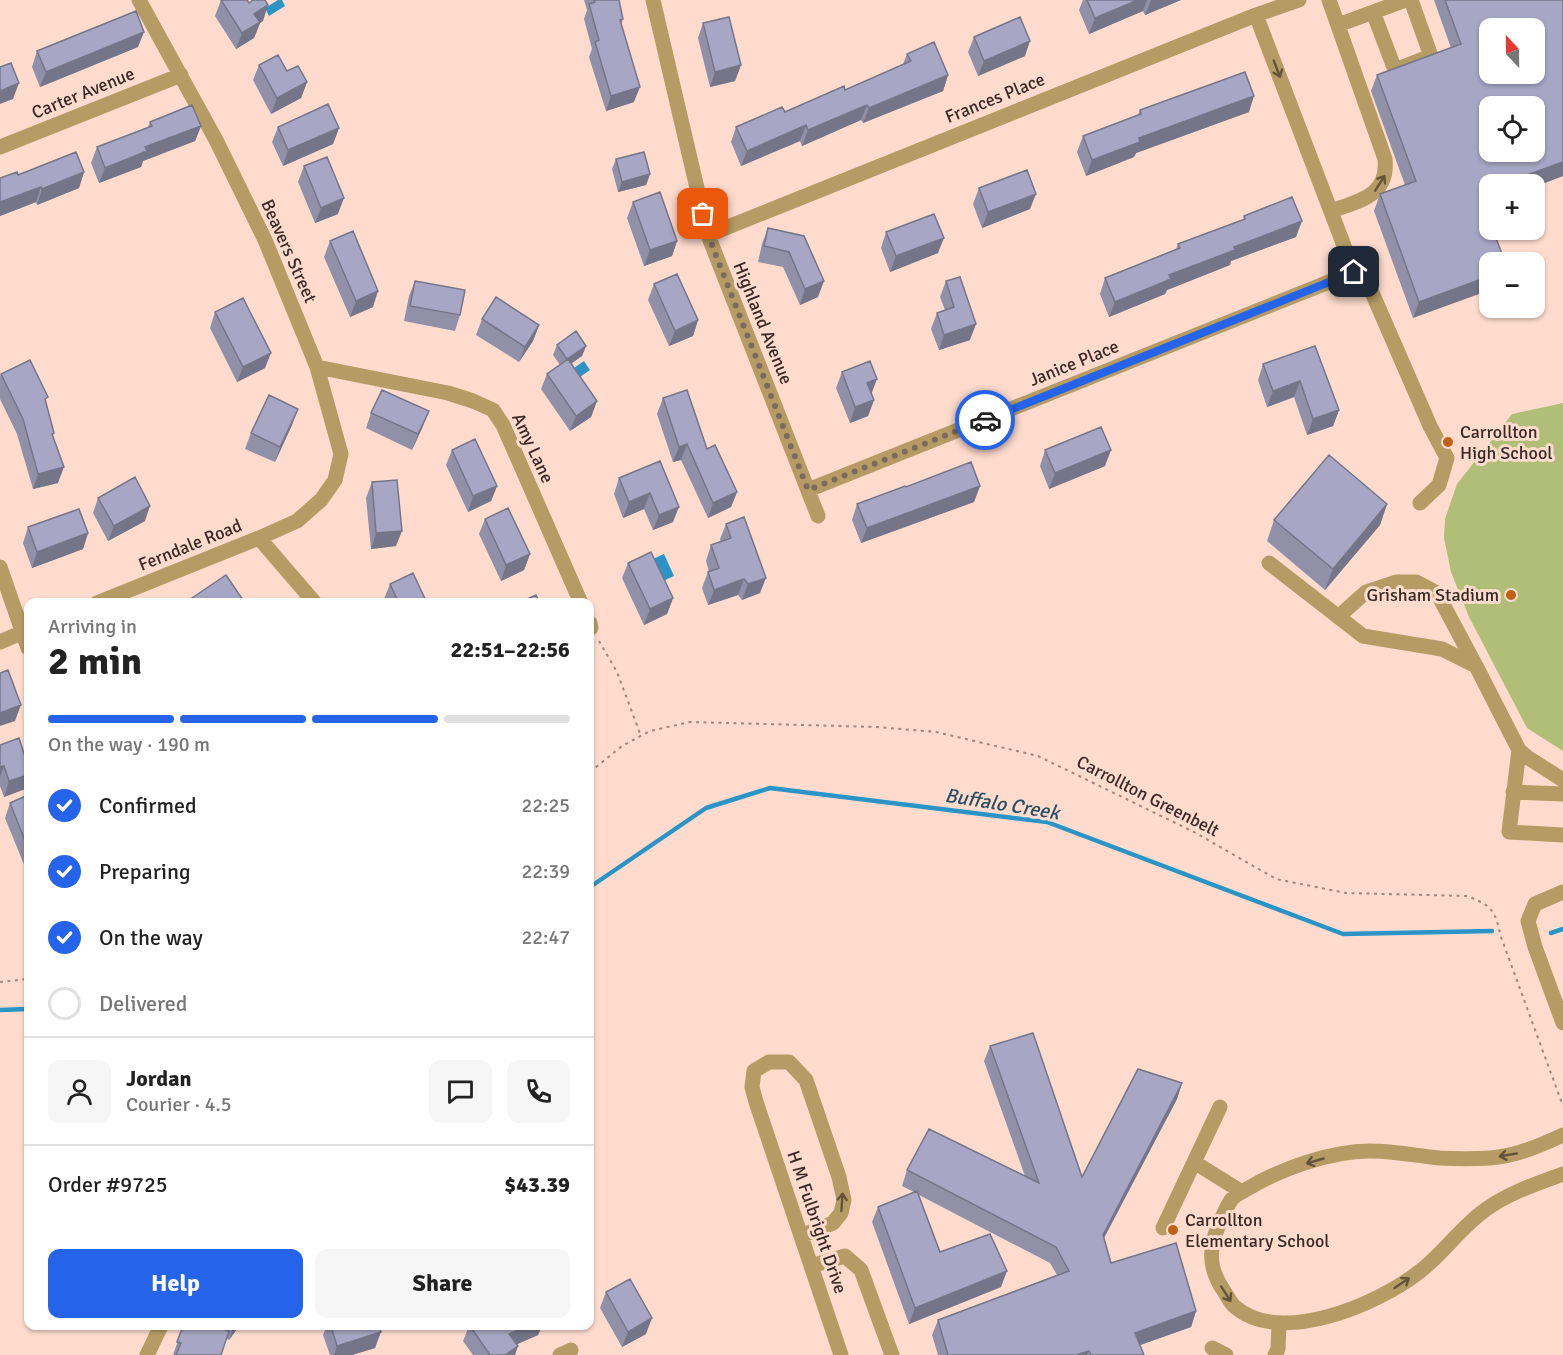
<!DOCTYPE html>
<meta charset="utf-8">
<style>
body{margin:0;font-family:Signika,sans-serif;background:#f6f6f6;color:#222;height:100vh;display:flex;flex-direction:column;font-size:22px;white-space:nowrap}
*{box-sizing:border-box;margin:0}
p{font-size:20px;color:#767676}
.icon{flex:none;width:33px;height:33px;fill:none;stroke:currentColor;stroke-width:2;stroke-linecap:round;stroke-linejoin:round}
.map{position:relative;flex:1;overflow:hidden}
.sheet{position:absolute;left:24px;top:598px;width:570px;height:732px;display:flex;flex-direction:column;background:#fff;border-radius:12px;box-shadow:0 2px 4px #0004}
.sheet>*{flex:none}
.needle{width:39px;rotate:338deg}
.fabs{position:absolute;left:1479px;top:18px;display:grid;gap:12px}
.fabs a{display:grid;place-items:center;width:66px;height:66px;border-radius:12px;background:#fff;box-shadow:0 2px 4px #0004;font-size:30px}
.pin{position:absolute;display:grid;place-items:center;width:51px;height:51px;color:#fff;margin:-26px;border-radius:12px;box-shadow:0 3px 9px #0006}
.courier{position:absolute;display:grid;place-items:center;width:60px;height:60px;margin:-30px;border:4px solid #2563eb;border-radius:50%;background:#fff;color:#222;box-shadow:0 2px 8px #0007}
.headline em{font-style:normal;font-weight:800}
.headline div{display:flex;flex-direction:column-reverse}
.headline{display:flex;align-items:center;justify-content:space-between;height:102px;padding:0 24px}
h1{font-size:39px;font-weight:800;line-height:45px}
.bar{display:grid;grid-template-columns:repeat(4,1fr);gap:9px 6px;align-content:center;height:72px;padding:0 24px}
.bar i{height:8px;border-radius:4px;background:#e0e0e0}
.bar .active{background:#2563eb}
.bar p{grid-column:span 4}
.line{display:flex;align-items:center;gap:15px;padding:0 24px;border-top:2px solid #e0e0e0}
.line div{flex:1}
.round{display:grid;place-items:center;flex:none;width:63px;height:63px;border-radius:12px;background:#f6f6f6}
ol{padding:0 24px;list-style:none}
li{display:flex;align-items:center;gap:18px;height:66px}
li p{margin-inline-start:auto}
li .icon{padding:6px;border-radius:50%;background:#2563eb;color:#fff;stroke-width:4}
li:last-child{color:#767676}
li i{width:33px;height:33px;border:3px solid #e0e0e0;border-radius:50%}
.cta{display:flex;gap:12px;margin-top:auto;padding:12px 24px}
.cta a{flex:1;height:69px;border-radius:12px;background:#2563eb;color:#fff;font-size:24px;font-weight:800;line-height:69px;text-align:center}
.cta a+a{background:#f6f6f6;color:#222}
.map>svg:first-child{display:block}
</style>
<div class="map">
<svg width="1563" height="1355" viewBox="0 0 1563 1355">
<rect width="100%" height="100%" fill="#fedbcd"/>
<path fill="#b0be78" d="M1563 403V751L1527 728 1469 617 1451 572 1444 538 1445 519 1457 484 1512 414Z"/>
<path fill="#2a94c6" d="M278 0H282L285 6 269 16 265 8Z
M584 361 590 370 573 382 567 373Z
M664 554 674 576 663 581 653 559Z"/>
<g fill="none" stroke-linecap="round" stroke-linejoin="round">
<path stroke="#2a94c6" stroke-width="4.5" d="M590 887 706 808 770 788 1047 822 1343 934 1492 931
M1551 933 1563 929
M0 1010 28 1009"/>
<path stroke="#9f877d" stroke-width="2" stroke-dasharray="3 4.5" stroke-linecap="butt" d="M599 641 617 672 641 736
M590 772 622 746 650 731 690 722 877 727 936 732 1038 756 1194 832 1276 879 1346 893 1467 896C1493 906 1495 911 1501 937L1563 1106
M0 982 28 979"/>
<path stroke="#b69c64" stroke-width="15" d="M653 0 708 235 818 516
M1329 0 1385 159C1389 196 1359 201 1331 211
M1373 12 1395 70 1431 56 1411 0
M1256 15 1354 272 1370 288 1430 426 1447 458 1439 485 1420 503
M1338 25 1406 0
M0 147 181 75
M708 235 1256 15 1299 0
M317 367 448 393 473 401 493 410 503 425 581 603
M808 490 1354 272
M259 538 315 603
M1269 563 1363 636 1442 649 1476 666 1519 750 1509 832 1563 835
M0 567 28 648
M97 603 259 538 297 521 321 500 335 480 341 454 317 367 265 240 216 140 139 0
M1338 617 1366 592 1396 582H1416L1437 593 1476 666
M590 623 591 628
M0 642 28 630
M1519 750 1527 757 1563 780
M1513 792 1563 794
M1563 892 1535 904 1528 921 1535 947 1563 1023
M1563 1135C1539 1146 1516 1156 1490 1158 1474 1159 1456 1159 1440 1158 1417 1156 1395 1151 1372 1151 1333 1150 1280 1169 1247 1189 1242 1192 1235 1195 1232 1199 1226 1206 1222 1219 1218 1227 1208 1250 1209 1270 1224 1291 1227 1296 1230 1302 1234 1306 1280 1347 1378 1304 1419 1272 1443 1254 1460 1228 1485 1210 1508 1193 1536 1184 1563 1174
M1194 1162 1242 1192
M1163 1228 1220 1107
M801 1236 833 1223 841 1213 844 1200 839 1177 806 1080 789 1062H769L754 1071 752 1087 756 1102 841 1355
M811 1266 845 1256 861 1270 892 1355
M1212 1348 1226 1355
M147 1355 161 1326
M560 1355 571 1350
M1275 1355 1278 1349 1279 1323"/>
</g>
<path fill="#9090a9" d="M221 0 249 3 263 21 260 23 254 38 236 49 215 16Z
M584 0H619L623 19 621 25 634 102 606 111 589 57 592 49 584 19 587 10Z
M1083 0H1181L1145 15 1143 11 1089 34 1079 10Z
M1434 0H1563V176L1534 187 1490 184V203L1484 205 1413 318 1374 211 1380 194 1405 185 1371 91 1377 75 1451 48Z
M703 23 741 65 735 81 710 87 698 38Z
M974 37 1025 56 978 76 968 52Z
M138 47 40 87 32 67 37 51Z
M907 54 948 75 943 91 863 123 861 120 802 146 800 141 741 166 731 142 736 127 785 112 845 90 903 64Z
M259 65 307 82 301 98 271 114 253 80Z
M1140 110 1249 112 1136 153 1134 157 1086 176 1077 152 1083 136 1138 115Z
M150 122 201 126 195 141 143 161 141 167 99 183 91 163 97 147 148 127Z
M278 127 339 128 333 144 283 166 272 142Z
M616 159 650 174 646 185 618 192 612 169Z
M304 166 338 214 315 223 298 182Z
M84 172 79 188 37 205 36 202 0 216V178L18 175Z
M979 188 1030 209 982 228 973 204Z
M633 202 677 241 672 256 644 266 627 218Z
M1244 216 1296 237 1231 261 1230 265 1167 290 1165 294 1109 317 1100 294 1105 278 1176 249 1178 244 1243 220Z
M768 228 804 236 818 297 800 305 783 267 758 262 762 244Z
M886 232 938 253 890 272 881 248Z
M330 241 373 307 350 317 324 257Z
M415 281 460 315 455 331 404 321 409 296Z
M946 281 970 340 939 350 931 329 937 313 945 310 940 297Z
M654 284 698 320 693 336 669 346 648 300Z
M215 312 265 368 237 382 210 328Z
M482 319 539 325 533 341 519 362 476 335Z
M557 345 586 346 582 356 571 364 597 401 591 417 570 431 541 389 547 374 560 365 553 355Z
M1315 346 1339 410 1333 426 1307 435 1294 397 1267 407 1258 380 1263 364Z
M842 372 874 400 868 416 850 423 836 388Z
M1 374 46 403 54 433 53 436 58 483 33 489 17 434 0 399V377Z
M663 398 707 449 737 492 731 507 708 518 681 460 673 462 657 414Z
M371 413 423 426 412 450 366 428Z
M292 425 275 462 245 449 251 433Z
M452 450 497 486 491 501 468 512 446 465Z
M1045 450 1105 466 1049 489 1040 466Z
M660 461 673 522 653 530 644 509 623 518 614 494 619 478Z
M372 482 396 546 371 549 366 498Z
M980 486 974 502 861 543 852 520 857 504 906 487Z
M98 498 145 521 108 541 93 513Z
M1387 504 1380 525 1325 590 1267 541 1274 520Z
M485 519 530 554 524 570 501 581 479 534Z
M726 524 760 593 742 600 738 595 708 605 702 588 708 572H709L706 561 711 545 721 542 720 539Z
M28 527 88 533 83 549 32 568 23 543Z
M628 563 673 598 667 614 644 625 622 578Z
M390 584 427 603H386L384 599Z
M0 745 28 766V781L25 789 4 797 0 786Z
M28 795V866L25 867 5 818 10 803Z
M990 1046 1082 1177 1182 1083 1177 1099 1104 1238 1111 1263 1196 1311 1191 1327 1140 1345 1144 1355H938L932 1335 938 1320 1057 1275 1050 1263 919 1195 940 1252 1001 1287 909 1324 872 1222 878 1207 914 1192 902 1186 907 1170 1025 1176 984 1061Z
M606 1292 646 1334 622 1347 600 1308Z
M183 1326H239L229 1340 226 1338 221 1355H173Z
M327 1326H379L375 1348 352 1355H330L323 1335Z
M469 1326H542L538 1335 517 1344 515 1355H473L463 1341Z"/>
<path fill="#75758a" d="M1138 0H1147L1143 11 1089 34 1095 18Z
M1151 0H1181L1145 15Z
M268 5 263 21 260 23 254 38 236 49 242 33 254 14Z
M144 32 138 47 40 87 46 72Z
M1030 41 1025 56 978 76 984 61Z
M741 65 735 81 710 87 715 72Z
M948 75 943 91 863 123 869 108Z
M307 82 301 98 271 114 277 98Z
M19 83 13 99 0 104V91Z
M640 87 634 102 606 111 611 96Z
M1254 96 1249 112 1136 153 1134 157 1086 176 1092 160 1139 138Z
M867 105 861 120 802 146 808 130Z
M806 125 800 141 741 166 747 151Z
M201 126 195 141 143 161 141 167 99 183 105 168 145 147Z
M339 128 333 144 283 166 288 150Z
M1563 162V176L1534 187V184H1502Z
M84 172 79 188 37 205 42 189Z
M650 174 646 185 618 192 622 182Z
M41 187 36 202 0 216V202Z
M1490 189V203L1474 209 1480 192Z
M1036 194 1030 209 982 228 988 212Z
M344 198 338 214 315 223 321 208Z
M1302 221 1296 237 1231 261 1230 265 1167 290 1165 294 1109 317 1115 302 1169 275 1234 247Z
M944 238 938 253 890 272 896 256Z
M677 241 672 256 644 266 650 250Z
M1490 276V290L1413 318 1419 302Z
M824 281 818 297 800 305 805 289Z
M378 291 373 307 350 317 356 301Z
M698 320 693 336 669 346 675 331Z
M976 324 970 340 939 350 944 335Z
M539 325 533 341 519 362 525 347Z
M586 346 582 356 563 369 567 359Z
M271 353 265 368 237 382 243 367Z
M877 379 871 395 867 383Z
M1300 381 1294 397 1267 407 1273 391Z
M874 400 868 416 850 423 855 407Z
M597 401 591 417 570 431 576 416Z
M298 409 292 425 275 462 280 447Z
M1339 410 1333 426 1307 435 1313 419Z
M429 411 423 426 412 450 418 434Z
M687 444 681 460 673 462 679 447Z
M1111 450 1105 466 1049 489 1055 473Z
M64 467 58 483 33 489 38 474Z
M497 486 491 501 468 512 473 496Z
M980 486 974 502 861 543 867 528Z
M737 492 731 507 708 518 713 503Z
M650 493 644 509 623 518 629 502Z
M1387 504 1380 525 1325 590 1333 569Z
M150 506 145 521 108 541 114 526Z
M679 507 673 522 653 530 659 515Z
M402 531 396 546 371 549 376 533Z
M88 533 83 549 32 568 37 552Z
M530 554 524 570 501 581 506 565Z
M766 578 760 593 742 600 748 584Z
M744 579 738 595 708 605 714 590Z
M673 598 667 614 644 625 650 609Z
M21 705 15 721 0 726V713Z
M4 766 0 777V767Z
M28 775V781L25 789 4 797 9 781Z
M28 856V866L25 867Z
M1182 1083 1177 1099 1097 1251 1103 1235Z
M1007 1271 1001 1287 909 1324 915 1308Z
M1196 1311 1191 1327 1129 1349 1135 1333Z
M652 1318 646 1334 622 1347 628 1332Z
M234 1326H239L229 1340Z
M529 1326H542L538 1335 504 1350 509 1334Z
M381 1332 375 1348 352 1355H334L337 1346Z
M518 1346 515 1355H505Z
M1089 1351 1087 1355H1076Z"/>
<path fill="#a7a7c5" stroke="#75758a" stroke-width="1.5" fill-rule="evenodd" d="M221 0H247L249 3 253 0H265L268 5 254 14 260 22 242 33Z
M594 0H619L623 19 620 20 640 87 611 96 595 42 599 40 589 4 595 2Z
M1087 0H1138L1095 18Z
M1445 0H1563V162L1502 184H1490V189L1480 192 1490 220V230H1493L1505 262H1490V276L1419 302 1380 194 1416 181 1377 75 1461 44ZM1490 28H1534V74H1490ZM1490 106H1534V152H1490Z
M136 11 144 32 46 72 37 51Z
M729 17 741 65 715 72 703 23Z
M1020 17 1030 41 984 61 974 37Z
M934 42 948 75 869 108 867 105 808 130 806 125 747 151 736 127 782 107 785 112 844 86 845 90 911 61 907 54Z
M278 55 287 71 298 66 307 82 277 98 259 65Z
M11 63 19 83 0 91V67Z
M1245 72 1254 96 1139 138 1140 142 1092 160 1083 136 1141 114 1140 110Z
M328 104 339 128 288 150 278 127Z
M192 105 201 126 145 147 147 151 105 168 97 147 152 126 150 122Z
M76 152 84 172 42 189 41 187 0 202V178L17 172 18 175Z
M644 152 650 174 622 182 616 159Z
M327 157 344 198 321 208 304 166Z
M1027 170 1036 194 988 212 979 188Z
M660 192 677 241 650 250 633 202Z
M1292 197 1302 221 1234 247 1235 250 1169 275 1171 279 1115 302 1105 278 1180 248 1178 244 1245 219 1244 216Z
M934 214 944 238 896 256 886 232Z
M768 228 804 236 824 281 805 289 789 252 764 246Z
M353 231 378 291 356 301 330 241Z
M677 274 698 320 675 331 654 284Z
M960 277 976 324 944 335 937 313 954 307 946 281Z
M415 281 465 290 460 315 410 306Z
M496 297 539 325 525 347 482 319Z
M243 298 271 353 243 367 215 312Z
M576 331 586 346 567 359 557 345Z
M1315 346 1339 410 1313 419 1300 381 1273 391 1263 364Z
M568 359 597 401 576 416 547 374Z
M30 360 48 397 45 399 54 433 52 434 64 467 38 474 23 419 1 374Z
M870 361 877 379 867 383 874 400 855 407 842 372Z
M382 390 429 411 418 434 371 413Z
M687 390 707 449 715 445 737 492 713 503 687 444 679 447 663 398Z
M269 395 298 409 280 447 251 433Z
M1101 427 1111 450 1055 473 1045 450Z
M475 439 497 486 473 496 452 450Z
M1329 455 1387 504 1333 569 1274 520Z
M660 461 679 507 659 515 650 493 629 502 619 478Z
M971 462 980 486 867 528 857 504 905 486 906 487Z
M135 477 150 506 114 526 98 498Z
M397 480 402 531 376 533 372 482Z
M508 508 530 554 506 565 485 519Z
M79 509 88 533 37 552 28 527Z
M744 517 766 578 748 584 744 579 714 590 708 572 719 568 711 545 731 538 726 524Z
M651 552 673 598 650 609 628 563Z
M413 573 427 603H399L390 584Z
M226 575 245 603H187L186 602Z
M536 595 540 603H518Z
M8 670 21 705 0 713V673Z
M19 738 28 766V775L9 781 4 766 0 767V745Z
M28 795V848L10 803Z
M1033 1033 1082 1177 1138 1069 1182 1083 1103 1235 1111 1263 1176 1243 1196 1311 1135 1333 1144 1355H1091L1089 1351 1076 1355H948L938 1320 1069 1271 1056 1247 907 1170 929 1129 1039 1183 990 1046Z
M917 1191 940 1252 990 1234 1007 1271 915 1308 878 1207Z
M630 1279 652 1318 628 1332 606 1292Z
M183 1326H215L229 1331 221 1355H176L181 1343 177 1342Z
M331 1326H379L381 1332 337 1346Z
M470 1326H529L509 1334 518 1346 505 1355H490Z"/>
<defs><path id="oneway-shaft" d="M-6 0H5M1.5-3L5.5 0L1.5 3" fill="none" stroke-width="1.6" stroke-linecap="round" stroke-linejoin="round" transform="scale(1.5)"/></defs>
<g stroke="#64533c">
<use href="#oneway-shaft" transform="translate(1277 69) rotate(69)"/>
<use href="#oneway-shaft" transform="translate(1380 183) rotate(-58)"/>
<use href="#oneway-shaft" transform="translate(1508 1155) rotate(170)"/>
<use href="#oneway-shaft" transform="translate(1315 1161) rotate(164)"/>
<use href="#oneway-shaft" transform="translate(842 1202) rotate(-86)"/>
<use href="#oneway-shaft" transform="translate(1402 1283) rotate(-34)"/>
<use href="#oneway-shaft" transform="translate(1226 1294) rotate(57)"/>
</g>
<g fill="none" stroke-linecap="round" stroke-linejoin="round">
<path stroke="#7d6960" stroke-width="6" stroke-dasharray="0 10.8" d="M703 214 708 235 808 490 985 420"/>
<path stroke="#2563eb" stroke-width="8" d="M985 420 1354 272"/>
</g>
<g fill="#c06215" stroke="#fedbcd" stroke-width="2">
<circle cx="1448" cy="442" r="6"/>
<circle cx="1511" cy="595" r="6"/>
<circle cx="1173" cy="1230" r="6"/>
</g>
<g text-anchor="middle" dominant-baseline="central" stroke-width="6" stroke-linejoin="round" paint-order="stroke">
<g font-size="18" fill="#382b26" stroke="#fedbcd">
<text transform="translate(83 93) rotate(-22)">Carter Avenue</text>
<text transform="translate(995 98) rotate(-22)">Frances Place</text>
<text transform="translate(289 251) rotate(66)">Beavers Street</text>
<text transform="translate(763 323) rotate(68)">Highland Avenue</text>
<text transform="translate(1074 363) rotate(-22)">Janice Place</text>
<text transform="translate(533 448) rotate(65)">Amy Lane</text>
<text transform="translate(190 545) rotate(-22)">Ferndale Road</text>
<text transform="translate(1148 796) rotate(27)">Carrollton Greenbelt</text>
<text transform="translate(817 1222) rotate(71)">H M Fulbright Drive</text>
</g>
<g font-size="18" fill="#382b26" stroke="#fedbcd" text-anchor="start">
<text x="1460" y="432">Carrollton<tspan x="1460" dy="21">High School</tspan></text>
<text x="1499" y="595" text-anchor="end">Grisham Stadium</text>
<text x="1185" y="1220">Carrollton<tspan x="1185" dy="21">Elementary School</tspan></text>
</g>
<g font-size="20" font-style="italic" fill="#254e65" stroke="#fedbcd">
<text transform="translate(1002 804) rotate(9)">Buffalo Creek</text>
</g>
</g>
</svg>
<div class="fabs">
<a><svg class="needle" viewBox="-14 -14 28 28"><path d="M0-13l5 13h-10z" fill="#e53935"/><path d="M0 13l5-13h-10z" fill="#767676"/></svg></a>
<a><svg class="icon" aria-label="locate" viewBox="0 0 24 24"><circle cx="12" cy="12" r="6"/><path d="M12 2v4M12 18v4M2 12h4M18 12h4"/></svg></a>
<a>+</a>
<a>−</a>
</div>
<div class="pin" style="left:703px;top:214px;background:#ea580c"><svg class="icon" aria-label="bag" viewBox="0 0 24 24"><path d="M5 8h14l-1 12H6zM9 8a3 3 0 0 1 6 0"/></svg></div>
<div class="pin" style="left:1354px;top:272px;background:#1f2937"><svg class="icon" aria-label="home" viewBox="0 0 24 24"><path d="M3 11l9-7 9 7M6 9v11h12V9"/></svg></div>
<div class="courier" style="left:985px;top:420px"><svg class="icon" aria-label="car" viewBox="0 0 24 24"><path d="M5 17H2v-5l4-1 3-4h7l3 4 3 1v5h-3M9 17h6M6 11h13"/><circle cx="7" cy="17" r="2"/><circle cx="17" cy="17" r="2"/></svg></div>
<section class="sheet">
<div class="headline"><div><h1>2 min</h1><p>Arriving in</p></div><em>22:51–22:56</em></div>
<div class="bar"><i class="active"></i><i class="active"></i><i class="active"></i><i></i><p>On the way · 190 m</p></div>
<ol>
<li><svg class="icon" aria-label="check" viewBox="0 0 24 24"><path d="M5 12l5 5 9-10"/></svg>Confirmed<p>22:25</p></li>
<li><svg class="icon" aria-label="check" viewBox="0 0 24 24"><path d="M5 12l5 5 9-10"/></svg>Preparing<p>22:39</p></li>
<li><svg class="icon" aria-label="check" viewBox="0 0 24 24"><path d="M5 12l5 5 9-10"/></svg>On the way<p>22:47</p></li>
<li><i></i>Delivered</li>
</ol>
<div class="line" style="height:108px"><a class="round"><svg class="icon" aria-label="person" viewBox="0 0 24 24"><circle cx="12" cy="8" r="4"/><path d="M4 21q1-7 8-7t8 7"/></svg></a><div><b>Jordan</b><p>Courier · 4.5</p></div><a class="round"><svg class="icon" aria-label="chat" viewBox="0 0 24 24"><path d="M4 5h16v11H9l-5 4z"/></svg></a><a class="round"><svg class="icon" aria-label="phone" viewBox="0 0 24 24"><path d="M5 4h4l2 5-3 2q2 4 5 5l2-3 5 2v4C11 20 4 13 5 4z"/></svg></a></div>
<div class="line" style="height:78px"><div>Order #9725</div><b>$43.39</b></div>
<div class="cta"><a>Help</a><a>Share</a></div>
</section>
</div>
